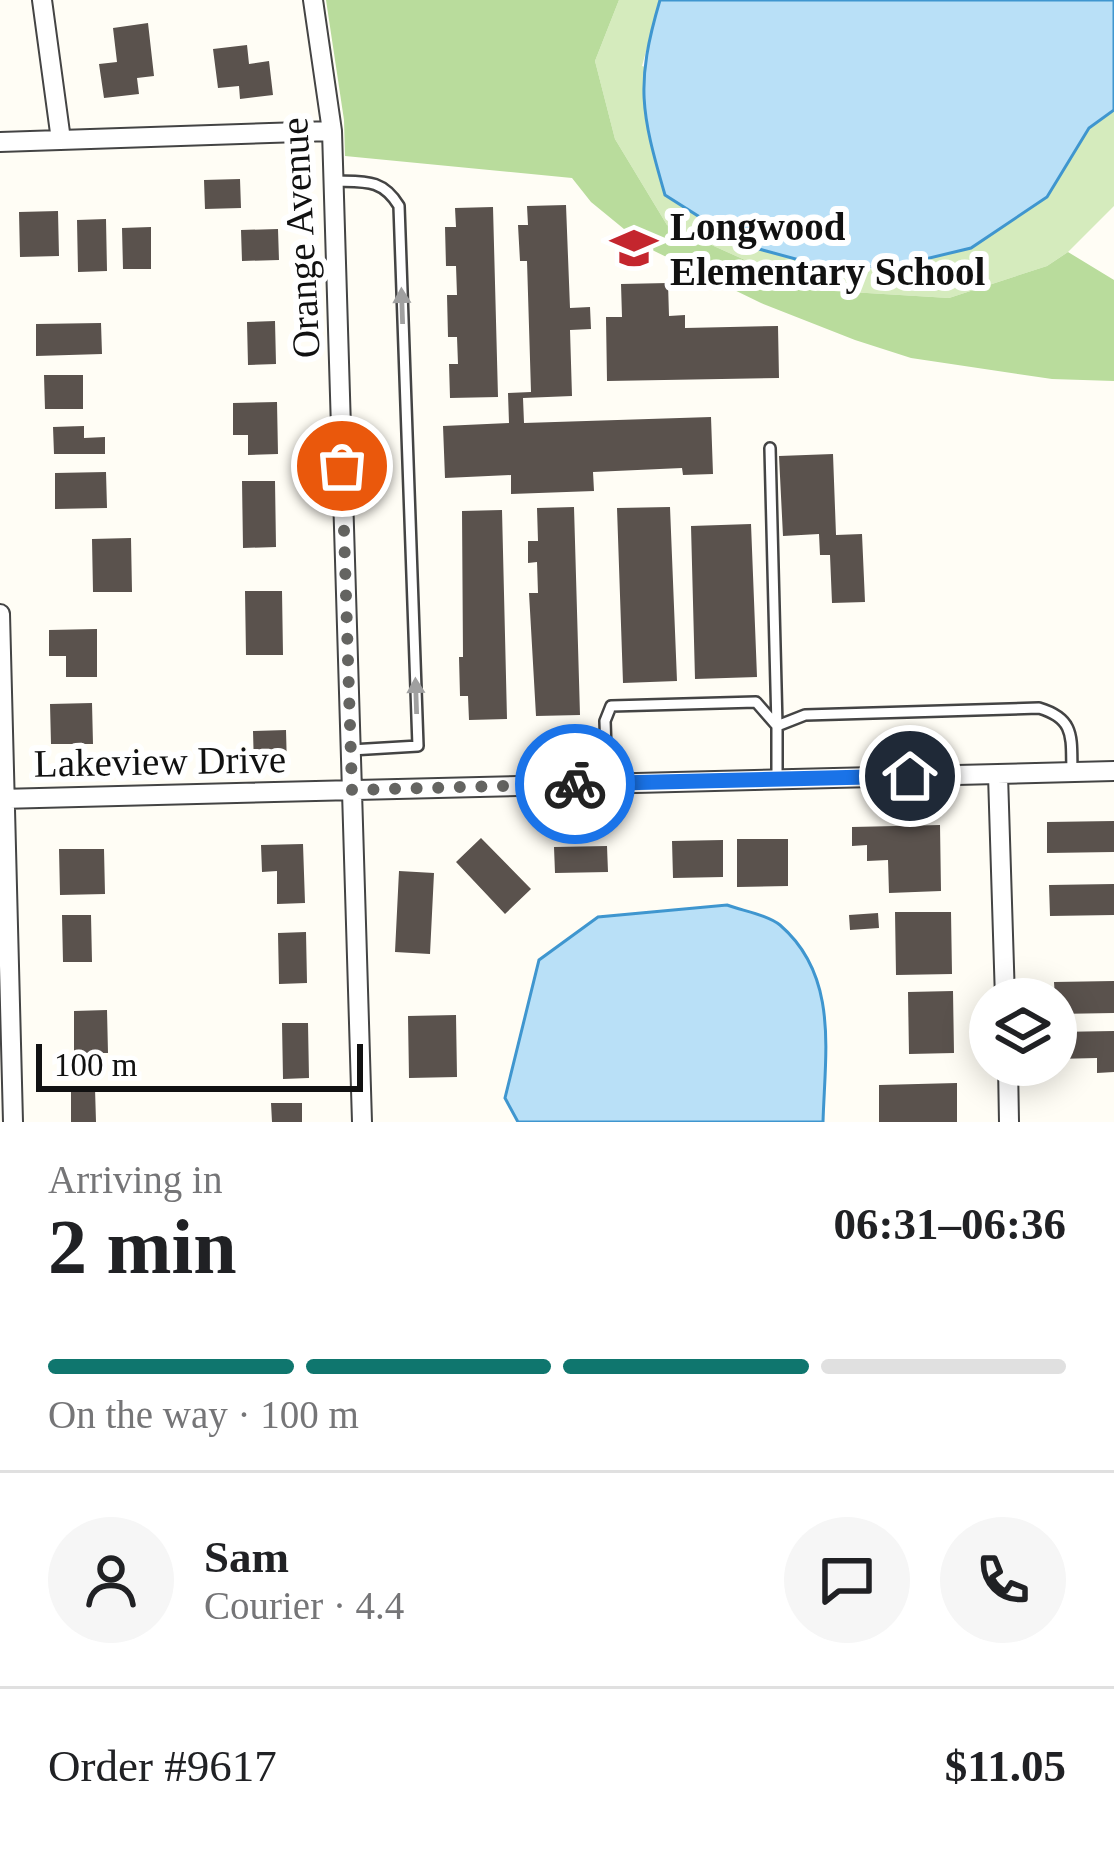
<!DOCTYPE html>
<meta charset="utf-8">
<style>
body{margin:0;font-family:"Times New Roman",serif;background:#f6f6f6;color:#202124;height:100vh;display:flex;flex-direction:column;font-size:45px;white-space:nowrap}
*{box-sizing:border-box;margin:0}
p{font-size:39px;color:#757577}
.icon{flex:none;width:66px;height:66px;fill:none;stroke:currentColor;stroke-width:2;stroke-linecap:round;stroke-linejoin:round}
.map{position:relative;height:1122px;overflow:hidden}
.details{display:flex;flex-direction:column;background:#fff;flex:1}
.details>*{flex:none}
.controls{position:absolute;left:969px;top:978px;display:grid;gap:24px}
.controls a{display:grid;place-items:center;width:108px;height:108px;border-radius:50%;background:#fff;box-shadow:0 6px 30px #0003;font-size:60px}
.scale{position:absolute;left:36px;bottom:30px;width:327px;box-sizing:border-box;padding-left:12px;border:6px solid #111;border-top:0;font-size:33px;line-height:42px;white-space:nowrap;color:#111;-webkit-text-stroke:9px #fff;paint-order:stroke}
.pin{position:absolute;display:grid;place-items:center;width:102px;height:102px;color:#fff;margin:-51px;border:6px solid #fff;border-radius:50%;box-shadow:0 3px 12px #0007}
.courier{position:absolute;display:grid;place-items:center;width:120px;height:120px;margin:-60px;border:9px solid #1a73e8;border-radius:50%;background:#fff;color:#222;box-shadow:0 3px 15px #0007}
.head em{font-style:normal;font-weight:800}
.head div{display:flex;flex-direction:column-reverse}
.head{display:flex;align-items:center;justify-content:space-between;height:204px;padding:0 48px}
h1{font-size:78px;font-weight:800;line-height:90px}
.bar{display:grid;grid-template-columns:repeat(4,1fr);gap:18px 12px;align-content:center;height:144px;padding:0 48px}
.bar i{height:15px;border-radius:9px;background:#e0e0e0}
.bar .on{background:#0f766e}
.bar p{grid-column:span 4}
.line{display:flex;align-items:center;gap:30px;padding:0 48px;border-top:3px solid #e0e0e0}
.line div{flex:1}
.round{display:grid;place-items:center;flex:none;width:126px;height:126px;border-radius:63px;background:#f6f6f6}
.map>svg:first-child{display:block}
</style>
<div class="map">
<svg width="1114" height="1122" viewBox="0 0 1114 1122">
<rect width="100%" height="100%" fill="#fffdf5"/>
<path fill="#d5ebbd" d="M619 0H660L642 66 1047 197 1089 128 1114 110V206L1068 252 1047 266 949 298 834 291 765 269 667 225 615 139 595 61Z"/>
<path fill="#b9dc9c" d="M326 0H619L595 61 615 139 667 225 765 269 834 291 949 298 1047 266 1068 252 1114 280V381L1052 379 911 358 855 340 761 303 646 247 591 202 572 178 345 156 344 120Z"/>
<path fill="#b9e0f7" stroke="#3f96cf" stroke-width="3" d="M660 0H1114V110L1089 128 1047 197 971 248 888 268 803 261 744 245 665 195C641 112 635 85 660 0Z
M727 905C743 911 768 915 780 925 839 976 825 1052 823 1122H518L505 1098 539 960 598 917Z"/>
<path fill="#5a524d" d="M148 23 154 76 137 78 139 94 104 98 99 64 117 62 113 28Z
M247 45 249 64 269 61 273 95 240 99 239 86 218 88 213 49Z
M240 179 241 208 205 209 204 180Z
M566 205 570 308 590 307 591 329 570 330 572 396 523 398 524 423 711 417 713 474 683 475 682 468 593 472 594 491 511 494V475L445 478 443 426 509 423 508 393 531 392 527 261H520L518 225H528L527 206Z
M493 207 498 397 450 398 449 364H458L457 337H448L447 295H457L456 266H446L445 227H456L455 208Z
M58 211 59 256 20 257 19 212Z
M106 219 107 271 78 272 77 220Z
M151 227V269H123L122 228Z
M278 229 279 260 242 261 241 230Z
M668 283 669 316 685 315V328L778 326 779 378 607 381 606 317H622L621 284Z
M275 321 276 364 248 365 247 322Z
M101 323 102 354 36 356V324Z
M44 375H83V409H45Z
M277 402 278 454 248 455V435H233V403Z
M84 426V438L105 437V454H54L53 427Z
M833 454 836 535 862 534 865 602 832 603 830 555H820L819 534 783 536 779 456Z
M106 472 107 508 55 509V473Z
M242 481H275L276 547 243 548Z
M574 507 580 715 536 716 529 593H538L537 562 528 563V541H538L537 508Z
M670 507 677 681 623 683 617 508Z
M502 510 507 719 469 720 468 696H460L459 657H463L462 511Z
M751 524 757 677 695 679 691 526Z
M131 538 132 592H93L92 539Z
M245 591H282L283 655H246Z
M97 629V677H66V656H49V630Z
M92 703 93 744H51L50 704Z
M286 730 287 767H254L253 731Z
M1114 821V852L1047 853V822Z
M940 825 941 891 889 893 888 860 867 861V845L852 846V827Z
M481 838 531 889 505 914 456 862Z
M737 839H788V886L737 887Z
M723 840V877L673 878 672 841Z
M303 844 305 903 277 904V871L262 872 261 845Z
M607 846 608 872 555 873 554 847Z
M59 849H104L105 894 60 895Z
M399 871 434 873 430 954 395 952Z
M1114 884V915L1050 916 1049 885Z
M895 912H951L952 974 896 975Z
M878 913 879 928 850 930 849 915Z
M62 915H91L92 962H63Z
M306 932 307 983 279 984 278 933Z
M1114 981V1013L1056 1014 1054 982Z
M953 991 954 1053 909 1054 908 992Z
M107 1010 108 1053H74V1011Z
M456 1015 457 1077 409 1078 408 1016Z
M282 1023H308L309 1078 283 1079Z
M1114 1031V1072L1097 1073V1058L1056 1059V1032Z
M957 1083V1122H879V1085Z
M95 1088 96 1122H71V1089Z
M271 1103H302V1122H272Z"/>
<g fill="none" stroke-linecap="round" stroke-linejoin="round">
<defs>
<path id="lane" d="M333 181C364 182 382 178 399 206L418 746 351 750
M770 448 777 726
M777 779V726L805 715 1039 708C1076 719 1071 738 1072 772
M607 781 605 721 611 706 756 702 777 726"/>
<path id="street" d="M42 0 61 140
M313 0 332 131 362 1122
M0 142 332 131
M0 614 13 1122
M998 775 1005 999
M0 799 1114 771
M1008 1065 1009 1122"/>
</defs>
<use href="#lane" stroke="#444" stroke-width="14"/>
<use href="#street" stroke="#444" stroke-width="22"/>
<use href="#lane" stroke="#fff" stroke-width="9"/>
<use href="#street" stroke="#fff" stroke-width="18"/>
</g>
<defs><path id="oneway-solid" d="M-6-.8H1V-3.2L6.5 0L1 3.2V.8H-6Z" transform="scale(3)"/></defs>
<g fill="#a0a0a0">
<use href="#oneway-solid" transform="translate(402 306) rotate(-92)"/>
<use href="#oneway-solid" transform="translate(416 696) rotate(-92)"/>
</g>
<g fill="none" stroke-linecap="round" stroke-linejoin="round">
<path stroke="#646461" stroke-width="12" stroke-dasharray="0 21.6" d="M342 466 352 790 575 784"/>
<path stroke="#1a73e8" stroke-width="15" d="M575 784 910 776"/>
</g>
<defs>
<symbol id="school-bare" viewBox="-9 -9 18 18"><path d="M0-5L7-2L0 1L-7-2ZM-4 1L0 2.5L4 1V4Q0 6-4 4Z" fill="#c4262e" stroke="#fff" stroke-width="2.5" paint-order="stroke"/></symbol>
</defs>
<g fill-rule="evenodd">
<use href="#school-bare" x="601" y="215" width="66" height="66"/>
</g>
<g text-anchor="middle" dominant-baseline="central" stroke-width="12" stroke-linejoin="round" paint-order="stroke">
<g font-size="39" font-weight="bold" fill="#111" stroke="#fff" text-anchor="start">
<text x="670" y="226">Longwood<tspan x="670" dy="45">Elementary School</tspan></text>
</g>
<g font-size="39" fill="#111" stroke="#fff">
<text transform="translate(300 238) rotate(-93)">Orange Avenue</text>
<text transform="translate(160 761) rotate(-1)">Lakeview Drive</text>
</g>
</g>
</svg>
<div class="controls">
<a><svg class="icon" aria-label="layers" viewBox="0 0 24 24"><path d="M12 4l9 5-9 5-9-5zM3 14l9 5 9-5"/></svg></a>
</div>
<div class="scale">100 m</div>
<div class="pin" style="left:342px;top:466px;background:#ea580c"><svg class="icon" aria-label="bag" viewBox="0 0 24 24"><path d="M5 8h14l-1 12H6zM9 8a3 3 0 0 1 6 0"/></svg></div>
<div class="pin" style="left:910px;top:776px;background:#1f2937"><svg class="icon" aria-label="home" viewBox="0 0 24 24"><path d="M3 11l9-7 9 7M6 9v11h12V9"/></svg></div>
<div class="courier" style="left:575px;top:784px"><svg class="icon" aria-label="bike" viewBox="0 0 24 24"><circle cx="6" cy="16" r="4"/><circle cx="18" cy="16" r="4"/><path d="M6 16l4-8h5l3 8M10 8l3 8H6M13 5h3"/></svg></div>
</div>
<section class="details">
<div class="head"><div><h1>2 min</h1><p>Arriving in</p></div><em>06:31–06:36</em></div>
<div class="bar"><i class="on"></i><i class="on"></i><i class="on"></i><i></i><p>On the way · 100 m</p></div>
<div class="line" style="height:216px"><a class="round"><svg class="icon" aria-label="person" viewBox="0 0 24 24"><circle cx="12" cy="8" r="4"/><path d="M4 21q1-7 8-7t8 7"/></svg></a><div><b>Sam</b><p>Courier · 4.4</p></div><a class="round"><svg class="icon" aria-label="chat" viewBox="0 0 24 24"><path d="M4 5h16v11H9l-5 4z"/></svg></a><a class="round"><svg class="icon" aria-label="phone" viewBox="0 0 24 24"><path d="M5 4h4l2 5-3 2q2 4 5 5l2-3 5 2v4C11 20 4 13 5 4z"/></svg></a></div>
<div class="line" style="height:156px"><div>Order #9617</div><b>$11.05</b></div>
</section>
